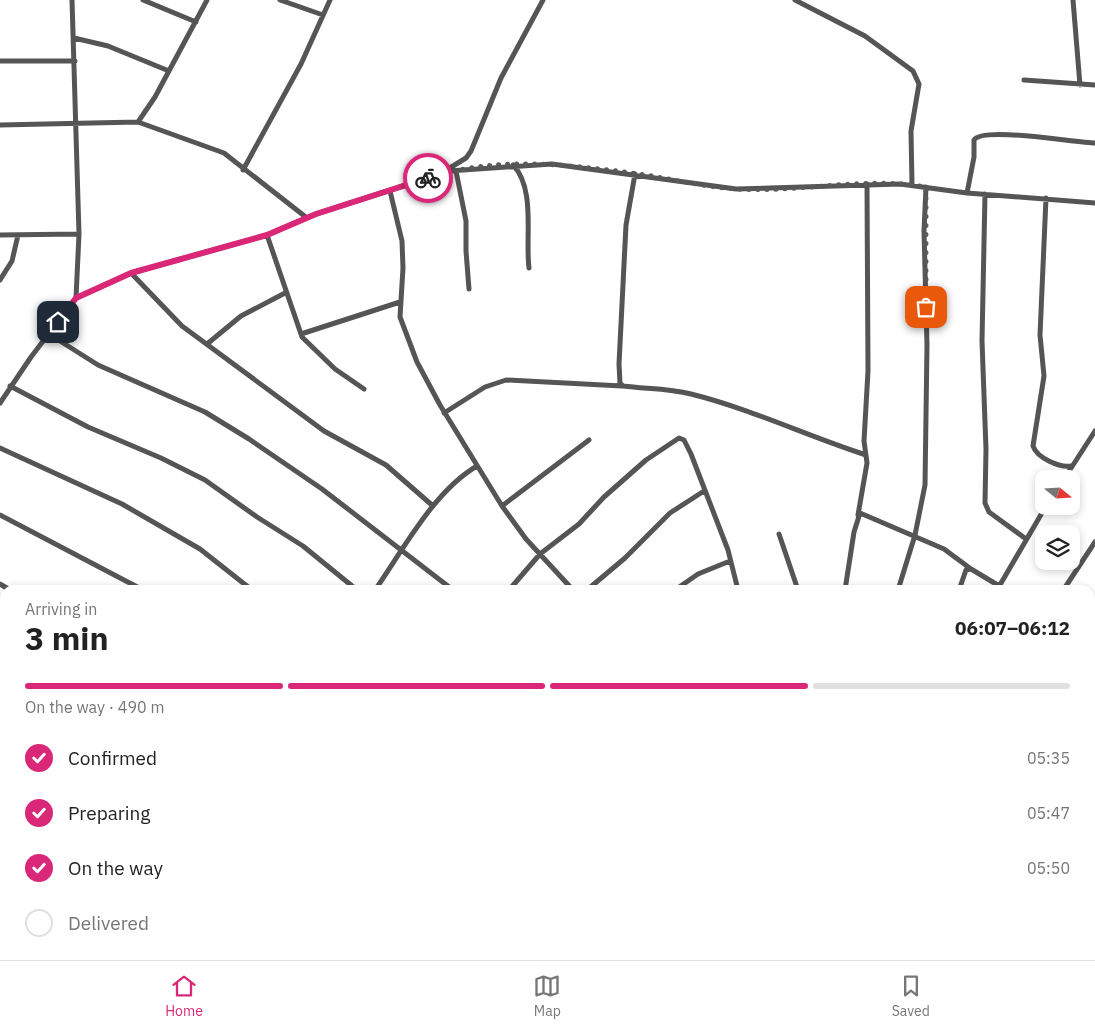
<!DOCTYPE html>
<meta charset="utf-8">
<style>
body{margin:0;font-family:"IBM Plex Sans",sans-serif;background:#f6f6f6;color:#222;height:100vh;display:flex;flex-direction:column;font-size:19px;white-space:nowrap}
*{box-sizing:border-box;margin:0}
p{font-size:16px;color:#767676}
.icon{flex:none;width:28px;height:28px;fill:none;stroke:currentColor;stroke-width:2;stroke-linecap:round;stroke-linejoin:round}
.map{position:relative;flex:1;overflow:hidden}
.details{position:absolute;left:0px;top:585px;width:1095px;height:375px;display:flex;flex-direction:column;background:#fff;border-radius:15px 15px 0 0;box-shadow:0 2px 8px #0003}
.details>*{flex:none}
.needle{width:32px;rotate:108deg}
.tools{position:absolute;left:1035px;top:470px;display:grid;gap:10px}
.tools a{display:grid;place-items:center;width:45px;height:45px;border-radius:10px;background:#fff;box-shadow:0 2px 8px #0003;font-size:25px}
.pin{position:absolute;display:grid;place-items:center;width:42px;height:42px;color:#fff;margin:-21px;border-radius:10px;box-shadow:0 2px 8px #0006}
.courier{position:absolute;display:grid;place-items:center;width:50px;height:50px;margin:-25px;border:4px solid #db2777;border-radius:50%;background:#fff;color:#222;box-shadow:0 1px 6px #0007}
.headline em{font-style:normal;font-weight:800}
.headline div{display:flex;flex-direction:column-reverse}
.headline{display:flex;align-items:center;justify-content:space-between;height:85px;padding:0 25px}
h1{font-size:32px;font-weight:800;line-height:38px}
.bar{display:grid;grid-template-columns:repeat(4,1fr);gap:8px 5px;align-content:center;height:60px;padding:0 25px}
.bar i{height:6px;border-radius:4px;background:#e0e0e0}
.bar .selected{background:#db2777}
.bar p{grid-column:span 4}
ol{padding:0 25px;list-style:none}
li{display:flex;align-items:center;gap:15px;height:55px}
li p{margin-inline-start:auto}
li .icon{padding:5px;border-radius:50%;background:#db2777;color:#fff;stroke-width:4}
li:last-child{color:#767676}
li i{width:28px;height:28px;border:2px solid #e0e0e0;border-radius:50%}
.dock{display:flex;justify-content:space-around;align-items:center;height:70px;border-top:1px solid #e0e0e0;background:#fff;font-size:14px;color:#767676}
.dock a{display:grid;justify-items:center;gap:2px}
.dock .selected{color:#db2777}
.map>svg:first-child{display:block}
</style>
<div class="map">
<svg width="1095" height="960" viewBox="0 0 1095 960">
<rect width="100%" height="100%" fill="#fff"/>
<g fill="none" stroke-linecap="round" stroke-linejoin="round">
<path stroke="#555" stroke-width="5" d="M72 0 79 234 76 298 131 273 267 235 316 214 440 174 466 158 471 151 501 78 543 0
M143 0 196 22
M280 0 323 15
M795 0 865 36 913 71 919 84 911 131 912 185
M1073 0 1080 85
M74 38 108 46 169 71
M0 61H75
M1024 80 1095 85
M138 122 224 153 307 218
M0 125 138 122 155 97 207 0
M513 165C536 189 525 237 529 268
M243 170 301 64 330 0
M449 171 552 164 736 189 900 184 967 193 1095 203
M456 171 466 221V251L469 289
M635 174 626 225 619 364 620 383 623 386C646 389 668 388 691 394 751 409 807 436 866 455
M390 191 402 241 403 268 400 317 417 362 440 405 502 506 526 539 573 590
M967 193 974 157V140C982 126 1076 143 1095 143
M985 194 982 341 986 449 985 503 989 512 1026 539
M1046 198 1040 335 1044 376 1033 446C1037 458 1060 468 1071 466
M0 235 79 234
M267 235 302 337 335 369 364 389
M131 273 182 326 324 431 386 465 433 506
M0 280 12 261 18 235
M49 334 98 365 205 412 249 439 322 489 453 590
M301 334 400 302
M207 344 241 316 285 293
M10 386 88 427 161 458 205 480 257 517 303 546 357 590
M0 403 31 357 76 298
M444 413 485 387 506 380 622 386
M0 448 122 504 200 549 252 590
M1064 479 1095 431
M502 506 589 440
M0 515 143 590
M858 515 867 463 864 441 868 371 867 184
M779 534 798 590
M0 584 10 590
M1064 589 1095 542
M375 590C403 550 434 491 477 466
M509 590 540 554 579 524 604 497 646 460 679 438 684 440 691 454 728 550 738 590
M587 590 625 558 670 513 704 491
M675 590 698 574 730 561
M845 590 854 532 860 513 944 549 971 569
M898 590 915 535 925 485 927 345 924 231 926 187
M959 590 966 570 971 569 1006 590
M997 590 1046 506
M1090 647 1095 639
M0 660 5 663
M1090 703 1095 705
M0 730 5 718
M1090 787H1095
M1090 850 1095 851
M0 858 5 853
M0 940 5 945
M15 955 20 960
M292 955 293 960
M355 955 357 960
M418 955 421 960
M476 955 477 960
M745 955V960
M953 955 963 960
M0 959 5 952
M174 960 182 955
M678 960 680 955
M798 960 799 955
M878 960H909
M982 960 986 955
M1085 960V955"/>
</g>
<g fill="none" stroke-linecap="round" stroke-linejoin="round">
<path stroke="#595959" stroke-width="5" stroke-dasharray="0 9" d="M428 178C497 155 575 165 646 175 676 180 706 187 736 189 800 193 863 176 926 187V307"/>
<path stroke="#db2777" stroke-width="6" d="M58 322 76 298 131 273 267 235 316 214 428 178"/>
</g>
</svg>
<div class="tools">
<a><svg class="needle" viewBox="-14 -14 28 28"><path d="M0-13l5 13h-10z" fill="#e53935"/><path d="M0 13l5-13h-10z" fill="#767676"/></svg></a>
<a><svg class="icon" aria-label="layers" viewBox="0 0 24 24"><path d="M12 4l9 5-9 5-9-5zM3 14l9 5 9-5"/></svg></a>
</div>
<div class="pin" style="left:926px;top:307px;background:#ea580c"><svg class="icon" aria-label="bag" viewBox="0 0 24 24"><path d="M5 8h14l-1 12H6zM9 8a3 3 0 0 1 6 0"/></svg></div>
<div class="pin" style="left:58px;top:322px;background:#1f2937"><svg class="icon" aria-label="home" viewBox="0 0 24 24"><path d="M3 11l9-7 9 7M6 9v11h12V9"/></svg></div>
<div class="courier" style="left:428px;top:178px"><svg class="icon" aria-label="bike" viewBox="0 0 24 24"><circle cx="6" cy="16" r="4"/><circle cx="18" cy="16" r="4"/><path d="M6 16l4-8h5l3 8M10 8l3 8H6M13 5h3"/></svg></div>
<section class="details">
<div class="headline"><div><h1>3 min</h1><p>Arriving in</p></div><em>06:07–06:12</em></div>
<div class="bar"><i class="selected"></i><i class="selected"></i><i class="selected"></i><i></i><p>On the way · 490 m</p></div>
<ol>
<li><svg class="icon" aria-label="check" viewBox="0 0 24 24"><path d="M5 12l5 5 9-10"/></svg>Confirmed<p>05:35</p></li>
<li><svg class="icon" aria-label="check" viewBox="0 0 24 24"><path d="M5 12l5 5 9-10"/></svg>Preparing<p>05:47</p></li>
<li><svg class="icon" aria-label="check" viewBox="0 0 24 24"><path d="M5 12l5 5 9-10"/></svg>On the way<p>05:50</p></li>
<li><i></i>Delivered</li>
</ol>
</section>
</div>
<nav class="dock">
<a class="selected"><svg class="icon" aria-label="home" viewBox="0 0 24 24"><path d="M3 11l9-7 9 7M6 9v11h12V9"/></svg>Home</a>
<a><svg class="icon" aria-label="map" viewBox="0 0 24 24"><path d="M3 6l6-2 6 2 6-2v14l-6 2-6-2-6 2zM9 4v14M15 6v14"/></svg>Map</a>
<a><svg class="icon" aria-label="saved" viewBox="0 0 24 24"><path d="M7 4h10v16l-5-4-5 4z"/></svg>Saved</a>
</nav>
